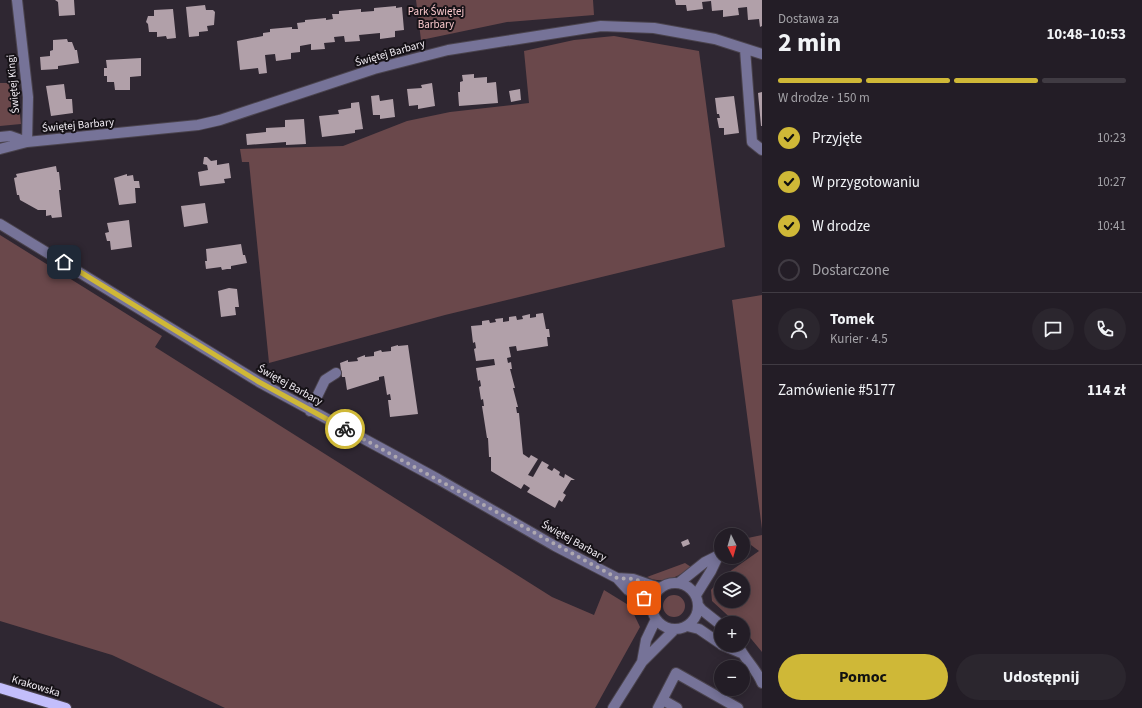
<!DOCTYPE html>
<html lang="pl">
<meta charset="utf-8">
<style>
body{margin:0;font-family:"Source Sans 3",sans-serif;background:#2b262e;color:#f1f3f6;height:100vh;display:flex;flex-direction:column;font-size:15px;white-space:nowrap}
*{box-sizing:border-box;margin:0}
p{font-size:13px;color:#a3a2a7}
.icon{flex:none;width:22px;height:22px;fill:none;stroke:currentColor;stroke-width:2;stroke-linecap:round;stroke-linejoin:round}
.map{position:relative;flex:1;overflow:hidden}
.details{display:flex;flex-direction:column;background:#231d26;width:380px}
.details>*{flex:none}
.needle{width:26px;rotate:175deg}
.controls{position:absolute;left:714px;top:528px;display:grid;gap:8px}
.controls a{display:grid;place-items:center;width:36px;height:36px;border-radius:50%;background:#231d26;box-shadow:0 2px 10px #0003,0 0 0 1px #403b43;font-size:20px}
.pin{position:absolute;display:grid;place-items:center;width:34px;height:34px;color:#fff;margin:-17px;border-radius:8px;box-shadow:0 2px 6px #0006}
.courier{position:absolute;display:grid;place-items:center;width:40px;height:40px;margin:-20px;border:3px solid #cfb837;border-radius:50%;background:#fff;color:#222;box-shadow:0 1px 5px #0007}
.head em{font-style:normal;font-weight:700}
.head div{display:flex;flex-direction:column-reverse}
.head{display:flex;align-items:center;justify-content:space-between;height:68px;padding:0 16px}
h1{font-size:26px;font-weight:700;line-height:30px}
.bar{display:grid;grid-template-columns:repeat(4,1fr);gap:6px 4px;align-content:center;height:48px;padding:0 16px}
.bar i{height:5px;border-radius:3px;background:#403b43}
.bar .current{background:#cfb837}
.bar p{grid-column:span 4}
.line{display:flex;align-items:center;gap:10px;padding:0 16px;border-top:1px solid #403b43}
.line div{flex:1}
.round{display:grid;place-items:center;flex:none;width:42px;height:42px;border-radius:21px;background:#2b262e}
ol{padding:0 16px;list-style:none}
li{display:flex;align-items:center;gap:12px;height:44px}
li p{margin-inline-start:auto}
li .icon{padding:4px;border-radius:50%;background:#cfb837;color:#111;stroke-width:4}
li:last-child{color:#a3a2a7}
li i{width:22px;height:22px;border:2px solid #403b43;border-radius:50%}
.primary-button{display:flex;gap:8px;margin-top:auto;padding:8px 16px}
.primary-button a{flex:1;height:46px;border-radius:24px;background:#cfb837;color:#111;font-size:16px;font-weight:700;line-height:46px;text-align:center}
.primary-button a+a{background:#2b262e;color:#f1f3f6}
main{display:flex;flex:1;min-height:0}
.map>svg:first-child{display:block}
</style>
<main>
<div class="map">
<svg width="762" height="708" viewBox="0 0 762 708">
<rect width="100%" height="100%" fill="#2f2732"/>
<path fill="#6a484b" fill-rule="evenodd" d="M416 0H593L594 15 507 22 421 40Z
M614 36 699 51 725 247 445 315 269 363 249 162H242L240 149 343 146 407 121 450 112 529 103 524 51 574 40Z
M0 83H17L21 124 0 126Z
M0 235 162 336 155 347 552 597 594 615 604 590 630 606 640 627 595 708H225L112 655 0 621Z
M762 295V529L732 300Z
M762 535V652L743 629V623H736L712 601 711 590 722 577 759 551 743 539ZM721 579H743V601H721Z
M685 563 691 567C679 577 662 585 647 577Z
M663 606a11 11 0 1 1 22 0a11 11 0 1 1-22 0Z"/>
<path fill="#b1a0a9" d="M55 0H74L75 15 59 16 58 2Z
M675 0H762V26L760 27 759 19 748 20 747 7 738 8 739 15 723 17V10L712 11 711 1 702 2 703 9 687 11 686 5H676Z
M205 5 206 10H213L215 12 214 25 207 26 208 31 199 32V36L189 37 186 7Z
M396 6V8L402 7 404 30 395 31V37L380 39V33L359 35 360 41 345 42 344 36 334 37 335 42 324 43 325 49 311 50V44L300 46V52L291 53V59L276 61 275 54 265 55 267 73 259 74 258 68 240 70 237 41 263 36V33L270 32V29L292 27V29H298L297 23 305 22V20L326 18V20L333 19 332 14H339V11L361 9V12L374 11V8Z
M173 9 176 38 167 39 166 36 157 37V32H149L148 24 146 22 148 16H154V10Z
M67 39 68 42H72L75 50H77L79 63 58 66V69L41 70 40 57 50 56V51L53 50V40Z
M141 58V76L130 77V90H115L114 82H107V76H104V68H107L106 60Z
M474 74V78L487 77V83L496 82 498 103 459 106 458 92H460V82L463 81 462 75Z
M432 83 435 106 418 109V105L409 106 407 89 422 88 421 85Z
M64 84 66 99H72L73 113 51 116 46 86Z
M520 89 521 100 511 102 509 91Z
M762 92V126H761L758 93Z
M379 95 380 101 393 99 395 117 380 119V115H373L371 96Z
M734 96 739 133 724 135V128H719L717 118H720L719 114H717L715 98Z
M359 102 363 129 355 130V133L322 137 319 116 339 114 338 110 351 108V103Z
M304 119 306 144 286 145V142L247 145 246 134 266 132V128L285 127V120Z
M204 157H207L211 161 217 160V165L229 163 231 178 224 179 225 183 200 186 198 172 208 170 207 165 203 164Z
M56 166 57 172H59L61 190H59L62 217 52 218 51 215 46 216V210H38L20 200 19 195H17L14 178 17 177 16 174Z
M127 174V176L133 175 134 181H139L140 188H135L136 203 119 205 114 178Z
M205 203 208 223 184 227 181 206Z
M129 220 132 247 111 250 110 241H107L105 233 109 232 107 223Z
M241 244 243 255H245L247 263 231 266V269H227L222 270 221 267 206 269 205 261H207L206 249Z
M229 288 237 289 239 307H235L236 315 221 317 218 291Z
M543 313 546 329H549L550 337H547L548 346 517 351 516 346 509 347 511 357 507 358 508 363 511 362 512 369H510L515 388H513L518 407H516L517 413H519L523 454 529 458 531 455 538 459 528 475 533 477 542 461 549 465 547 468 552 471 554 468 560 472 559 475 564 478 565 474 575 480H571L563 493 566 495 562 502 559 500 555 508 527 492 530 488 524 484 521 489 491 471V457H489L488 438H487L482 406H484L483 399 481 400 479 387 481 386 480 380 478 381 476 368 495 365 494 359 476 361 474 349 476 348 475 342 473 343 471 326 482 325V321L489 320 490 323 496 322 495 319 503 318V322L509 321V317L516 316 517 320 523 319 522 316 530 314V318L536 317V314Z
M398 345V346L408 345 418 414 390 417 388 400H391L390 394 387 395 384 376 379 377V380L347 390 345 377H342L340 363 348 360V362L358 361 357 358 365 355V357L374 356V352L381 350 382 352 391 351V347Z
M688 539 690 544 683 547 681 542Z"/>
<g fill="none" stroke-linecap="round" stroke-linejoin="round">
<defs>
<path id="minor" d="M17 0 28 97 27 142
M745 49 752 142 762 150
M0 137 10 136 27 142
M0 149 27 142 198 125 220 120 374 69 448 50 601 26 654 28 715 39 762 54
M0 224 259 382 438 479 555 546 617 578 628 590 651 603
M310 411 325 380 336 373
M617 578 633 579 659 588
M680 582 705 562 717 556
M652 606a23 23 0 1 1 46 0a23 23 0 1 1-46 0Z
M696 595 711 571 721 550
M698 605 702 610 721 625
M687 626 699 629 721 644
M722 645 741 653
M738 645C744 659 756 668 762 683
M642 662 646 640 656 619
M663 700 677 708
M613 708 642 662 675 629
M658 708 676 673 738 708"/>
<path id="major" d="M0 688 66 708"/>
</defs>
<use href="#minor" stroke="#4a434d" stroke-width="12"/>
<use href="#major" stroke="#4a434d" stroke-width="12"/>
<use href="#minor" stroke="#767398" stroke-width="10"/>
<use href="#major" stroke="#c3befb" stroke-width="10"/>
</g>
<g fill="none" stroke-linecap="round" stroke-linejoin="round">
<path stroke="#aea8b0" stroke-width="4" stroke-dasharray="0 7.2" d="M345 429 617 578 634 579 659 588 654 594 651 603 644 598"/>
<path stroke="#cfb837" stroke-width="5" d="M64 262 259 382 345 429"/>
</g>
<g text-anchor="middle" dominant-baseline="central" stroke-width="4" stroke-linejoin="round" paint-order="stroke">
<g font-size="11" fill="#fac8cc" stroke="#151116">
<text x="436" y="11">Park Świętej<tspan x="436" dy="13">Barbary</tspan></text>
</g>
<g font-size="11" fill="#f2edf4" stroke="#151116">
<text transform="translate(390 53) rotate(-16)">Świętej Barbary</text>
<text transform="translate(13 84) rotate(-95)">Świętej Kingi</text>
<text transform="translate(78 125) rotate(-5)">Świętej Barbary</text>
<text transform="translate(290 385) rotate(29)">Świętej Barbary</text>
<text transform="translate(574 541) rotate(29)">Świętej Barbary</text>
<text transform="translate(36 686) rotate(17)">Krakowska</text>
</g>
</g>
</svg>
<div class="controls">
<a><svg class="needle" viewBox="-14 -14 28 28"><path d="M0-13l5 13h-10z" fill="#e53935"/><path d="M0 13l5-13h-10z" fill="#a3a2a7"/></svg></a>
<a><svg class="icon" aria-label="layers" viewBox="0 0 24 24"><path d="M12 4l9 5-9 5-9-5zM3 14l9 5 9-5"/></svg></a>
<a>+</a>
<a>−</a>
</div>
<div class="pin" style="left:644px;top:598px;background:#ea580c"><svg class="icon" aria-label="bag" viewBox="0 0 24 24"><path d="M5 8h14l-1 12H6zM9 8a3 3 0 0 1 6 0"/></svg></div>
<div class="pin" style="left:64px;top:262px;background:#1f2937"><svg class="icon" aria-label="home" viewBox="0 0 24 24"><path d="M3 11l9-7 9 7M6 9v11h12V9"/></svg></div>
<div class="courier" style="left:345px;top:429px"><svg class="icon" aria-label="bike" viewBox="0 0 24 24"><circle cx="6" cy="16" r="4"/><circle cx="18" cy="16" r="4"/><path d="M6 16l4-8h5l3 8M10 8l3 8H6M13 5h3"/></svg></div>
</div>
<section class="details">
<div class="head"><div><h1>2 min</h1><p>Dostawa za</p></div><em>10:48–10:53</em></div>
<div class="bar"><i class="current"></i><i class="current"></i><i class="current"></i><i></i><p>W drodze · 150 m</p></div>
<ol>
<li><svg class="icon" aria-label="check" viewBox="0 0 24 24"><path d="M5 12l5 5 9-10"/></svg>Przyjęte<p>10:23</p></li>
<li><svg class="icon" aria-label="check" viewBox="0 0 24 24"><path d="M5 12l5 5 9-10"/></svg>W przygotowaniu<p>10:27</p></li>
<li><svg class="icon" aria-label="check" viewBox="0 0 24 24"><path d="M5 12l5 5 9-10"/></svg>W drodze<p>10:41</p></li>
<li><i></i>Dostarczone</li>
</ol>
<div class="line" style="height:72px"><a class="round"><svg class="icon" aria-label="person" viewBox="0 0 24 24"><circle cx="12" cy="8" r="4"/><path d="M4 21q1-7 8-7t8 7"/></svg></a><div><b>Tomek</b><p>Kurier · 4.5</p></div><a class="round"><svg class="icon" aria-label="chat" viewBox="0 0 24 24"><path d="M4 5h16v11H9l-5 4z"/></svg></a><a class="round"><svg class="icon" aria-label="phone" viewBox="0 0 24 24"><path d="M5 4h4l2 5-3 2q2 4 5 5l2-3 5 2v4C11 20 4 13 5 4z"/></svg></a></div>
<div class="line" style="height:52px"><div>Zamówienie #5177</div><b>114 zł</b></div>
<div class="primary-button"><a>Pomoc</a><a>Udostępnij</a></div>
</section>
</main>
